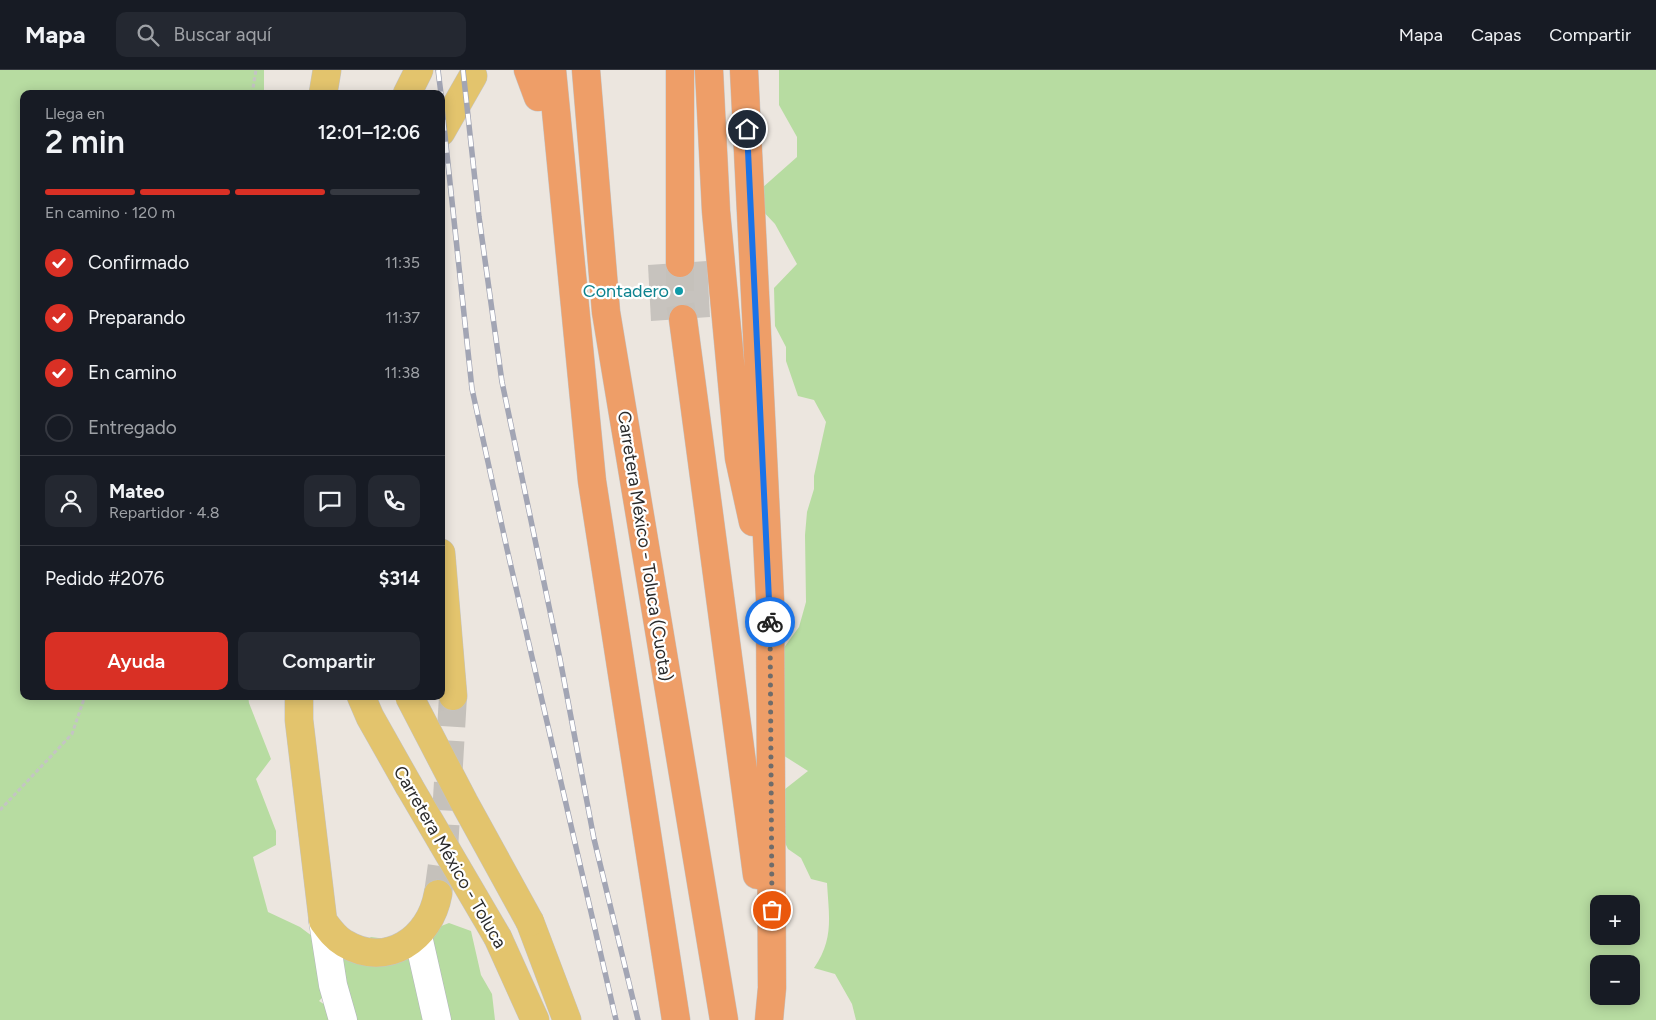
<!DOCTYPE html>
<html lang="es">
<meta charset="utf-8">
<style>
body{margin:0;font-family:Figtree,sans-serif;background:#242831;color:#f1f3f6;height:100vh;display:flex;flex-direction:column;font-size:19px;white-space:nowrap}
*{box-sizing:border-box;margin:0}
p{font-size:16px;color:#9ea1a6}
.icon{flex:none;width:28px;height:28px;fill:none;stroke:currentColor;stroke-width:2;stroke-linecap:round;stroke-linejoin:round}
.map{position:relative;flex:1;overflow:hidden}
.details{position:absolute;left:20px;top:20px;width:425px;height:610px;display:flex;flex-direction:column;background:#171b24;border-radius:10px;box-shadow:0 2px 12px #0003}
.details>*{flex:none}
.fabs{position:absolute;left:1590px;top:825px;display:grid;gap:10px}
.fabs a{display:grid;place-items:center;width:50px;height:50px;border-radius:10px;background:#171b24;box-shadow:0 2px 12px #0003;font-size:25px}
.pin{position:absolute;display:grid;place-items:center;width:42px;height:42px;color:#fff;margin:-21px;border:2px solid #fff;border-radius:50%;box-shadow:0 1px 5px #0007}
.courier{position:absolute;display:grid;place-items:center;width:50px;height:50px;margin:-25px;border:4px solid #1a73e8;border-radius:50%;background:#fff;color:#222;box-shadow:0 1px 6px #0007}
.headline em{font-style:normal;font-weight:600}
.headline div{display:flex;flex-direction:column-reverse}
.headline{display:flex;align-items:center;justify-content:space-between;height:85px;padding:0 25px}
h1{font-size:32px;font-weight:600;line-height:38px}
.bar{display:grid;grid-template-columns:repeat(4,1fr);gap:8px 5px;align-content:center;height:60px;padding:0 25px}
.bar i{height:6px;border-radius:4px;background:#363941}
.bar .on{background:#d93025}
.bar p{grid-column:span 4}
.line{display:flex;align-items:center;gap:12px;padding:0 25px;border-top:1px solid #363941}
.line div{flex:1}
.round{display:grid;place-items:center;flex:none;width:52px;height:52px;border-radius:10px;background:#242831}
ol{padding:0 25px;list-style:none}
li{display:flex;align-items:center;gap:15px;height:55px}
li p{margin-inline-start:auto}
li .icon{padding:5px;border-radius:50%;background:#d93025;color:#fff;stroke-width:4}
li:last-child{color:#9ea1a6}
li i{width:28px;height:28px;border:2px solid #363941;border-radius:50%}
.action{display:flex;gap:10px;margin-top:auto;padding:10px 25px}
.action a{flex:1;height:58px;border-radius:10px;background:#d93025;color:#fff;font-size:20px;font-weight:600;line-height:58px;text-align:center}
.action a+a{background:#242831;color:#f1f3f6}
header{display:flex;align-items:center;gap:30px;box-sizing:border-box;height:70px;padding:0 25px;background:#171b24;border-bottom:1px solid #363941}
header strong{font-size:24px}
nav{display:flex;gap:28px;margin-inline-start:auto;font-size:18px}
.search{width:350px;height:45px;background:#242831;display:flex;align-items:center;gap:12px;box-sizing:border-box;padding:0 18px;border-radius:10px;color:#9ea1a6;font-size:19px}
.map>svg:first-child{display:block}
</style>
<header>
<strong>Mapa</strong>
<div class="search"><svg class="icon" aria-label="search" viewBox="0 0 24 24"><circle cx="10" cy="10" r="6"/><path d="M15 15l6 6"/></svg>Buscar aquí</div>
<nav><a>Mapa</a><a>Capas</a><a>Compartir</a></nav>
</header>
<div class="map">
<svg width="1656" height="950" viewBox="0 0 1656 950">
<rect width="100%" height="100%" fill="#ece6df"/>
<path fill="#b7dca1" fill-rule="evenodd" d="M0 0H264V24H24V626H248L249 633 271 689 256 709 276 761V775L253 787 268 842 300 857 312 866 322 887 317 903 339 910 319 931 344 947 343 950H0Z
M779 0H1656V950H856L852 934 835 904 814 898C834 869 829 847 827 813L811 809 801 788 788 779 766 734 808 701 778 682V657L756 616 799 557 806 532 805 465 807 442 814 419V406L826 352 814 330 798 326 786 291V277L775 256 774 218 797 194 775 154 758 136 753 126 797 87V67L779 35ZM1599 834H1631V866H1599ZM1599 894H1631V926H1599Z
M449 853 471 861 481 905 492 924 495 950H356L340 889 354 883 362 872 371 867 402 871Z"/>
<path fill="#c7c3be" d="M707 191 710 247 651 251 648 195Z"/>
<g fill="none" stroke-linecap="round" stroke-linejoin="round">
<path stroke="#c5c1bb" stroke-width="28" stroke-dasharray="28 14" stroke-linecap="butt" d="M438 824 444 780 453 626"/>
<path stroke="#c5c1bb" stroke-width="28" stroke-dasharray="28 14" stroke-linecap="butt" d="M680 193V233L683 249"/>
<defs>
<path id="minor" d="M323 851 333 915 343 950
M418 866 437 950"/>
<path id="major" d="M323 24 327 0
M407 24 419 0
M441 62 473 6
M441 483 453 626
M299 626V650L323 851C329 859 335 868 344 873 387 899 430 869 438 824
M361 626 370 647 409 716
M530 852 567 950
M498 868 535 950"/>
<path id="highway" d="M528 0 538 27
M552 0 592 411 676 950
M586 0 606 242 724 950
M680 0V193
M709 0 716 141 739 388 753 452
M744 0 770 529 772 918 769 950
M683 249 757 805"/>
</defs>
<use href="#minor" stroke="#b2b5bd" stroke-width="29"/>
<use href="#major" stroke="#c4c4c4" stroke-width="29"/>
<use href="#highway" stroke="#c4c4c4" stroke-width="29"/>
<path stroke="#c4c4c4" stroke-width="3" stroke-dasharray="4 2.5" stroke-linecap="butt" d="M252 24 256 0
M0 740 72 664 85 626"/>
<use href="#minor" stroke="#fff" stroke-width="28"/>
<use href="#major" stroke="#e3c46d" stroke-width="28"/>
<use href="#highway" stroke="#ee9e68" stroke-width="28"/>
<defs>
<path id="rail" d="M438 0 441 24
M463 0 479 147 502 312 560 589 594 769 638 950
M441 28 472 319 507 479 616 950"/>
</defs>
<use href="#rail" stroke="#a2a5b4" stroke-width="5.5"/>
<use href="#rail" stroke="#fff" stroke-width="4" stroke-dasharray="11" stroke-linecap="butt"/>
<defs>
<path id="major-bridge" d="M409 626 464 732 530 852
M409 716 498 868"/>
</defs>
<use href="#major-bridge" stroke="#c4c4c4" stroke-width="29" stroke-linecap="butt"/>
<use href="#major-bridge" stroke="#e3c46d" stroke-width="28"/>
</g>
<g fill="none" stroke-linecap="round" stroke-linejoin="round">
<path stroke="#6f6c6a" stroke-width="5" stroke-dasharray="0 9" d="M770 552 772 840"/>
<path stroke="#1a73e8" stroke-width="6" d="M747 59 770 552"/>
</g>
<circle fill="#0f9aa8" stroke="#fff" stroke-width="2" cx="679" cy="221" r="5"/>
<g text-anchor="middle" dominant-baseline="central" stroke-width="4.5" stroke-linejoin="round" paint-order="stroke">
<g font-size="18" fill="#0d838f" stroke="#fff" text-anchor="end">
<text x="669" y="221">Contadero</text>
</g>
<g font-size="18" fill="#2b2b2b" stroke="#fff">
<text transform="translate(645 476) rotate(81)">Carretera México - Toluca (Cuota)</text>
<text transform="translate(450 787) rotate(60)">Carretera México - Toluca</text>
</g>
</g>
</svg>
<div class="fabs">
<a>+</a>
<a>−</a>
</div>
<div class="pin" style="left:772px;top:840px;background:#ea580c"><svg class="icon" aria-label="bag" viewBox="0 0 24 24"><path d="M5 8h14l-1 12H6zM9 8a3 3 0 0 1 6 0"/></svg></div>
<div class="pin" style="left:747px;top:59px;background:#1f2937"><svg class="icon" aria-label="home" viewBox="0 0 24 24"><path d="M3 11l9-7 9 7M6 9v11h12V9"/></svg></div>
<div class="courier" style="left:770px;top:552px"><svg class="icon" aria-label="bike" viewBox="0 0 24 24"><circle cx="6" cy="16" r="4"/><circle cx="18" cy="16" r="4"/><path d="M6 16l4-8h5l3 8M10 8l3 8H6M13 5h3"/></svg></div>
<section class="details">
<div class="headline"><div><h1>2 min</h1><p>Llega en</p></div><em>12:01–12:06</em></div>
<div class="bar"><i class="on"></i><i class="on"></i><i class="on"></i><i></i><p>En camino · 120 m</p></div>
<ol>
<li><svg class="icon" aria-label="check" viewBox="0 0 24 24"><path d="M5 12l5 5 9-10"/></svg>Confirmado<p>11:35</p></li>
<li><svg class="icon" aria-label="check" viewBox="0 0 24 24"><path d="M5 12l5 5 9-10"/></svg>Preparando<p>11:37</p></li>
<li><svg class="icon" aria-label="check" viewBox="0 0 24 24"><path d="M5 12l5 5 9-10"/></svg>En camino<p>11:38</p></li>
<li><i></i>Entregado</li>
</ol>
<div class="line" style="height:90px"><a class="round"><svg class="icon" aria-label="person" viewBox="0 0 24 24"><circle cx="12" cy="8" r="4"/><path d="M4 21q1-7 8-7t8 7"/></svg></a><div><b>Mateo</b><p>Repartidor · 4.8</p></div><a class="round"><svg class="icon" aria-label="chat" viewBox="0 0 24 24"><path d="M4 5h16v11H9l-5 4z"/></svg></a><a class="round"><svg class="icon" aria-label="phone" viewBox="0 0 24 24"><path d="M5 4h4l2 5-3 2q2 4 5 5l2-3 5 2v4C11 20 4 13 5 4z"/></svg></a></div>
<div class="line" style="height:65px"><div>Pedido #2076</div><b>$314</b></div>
<div class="action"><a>Ayuda</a><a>Compartir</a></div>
</section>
</div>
